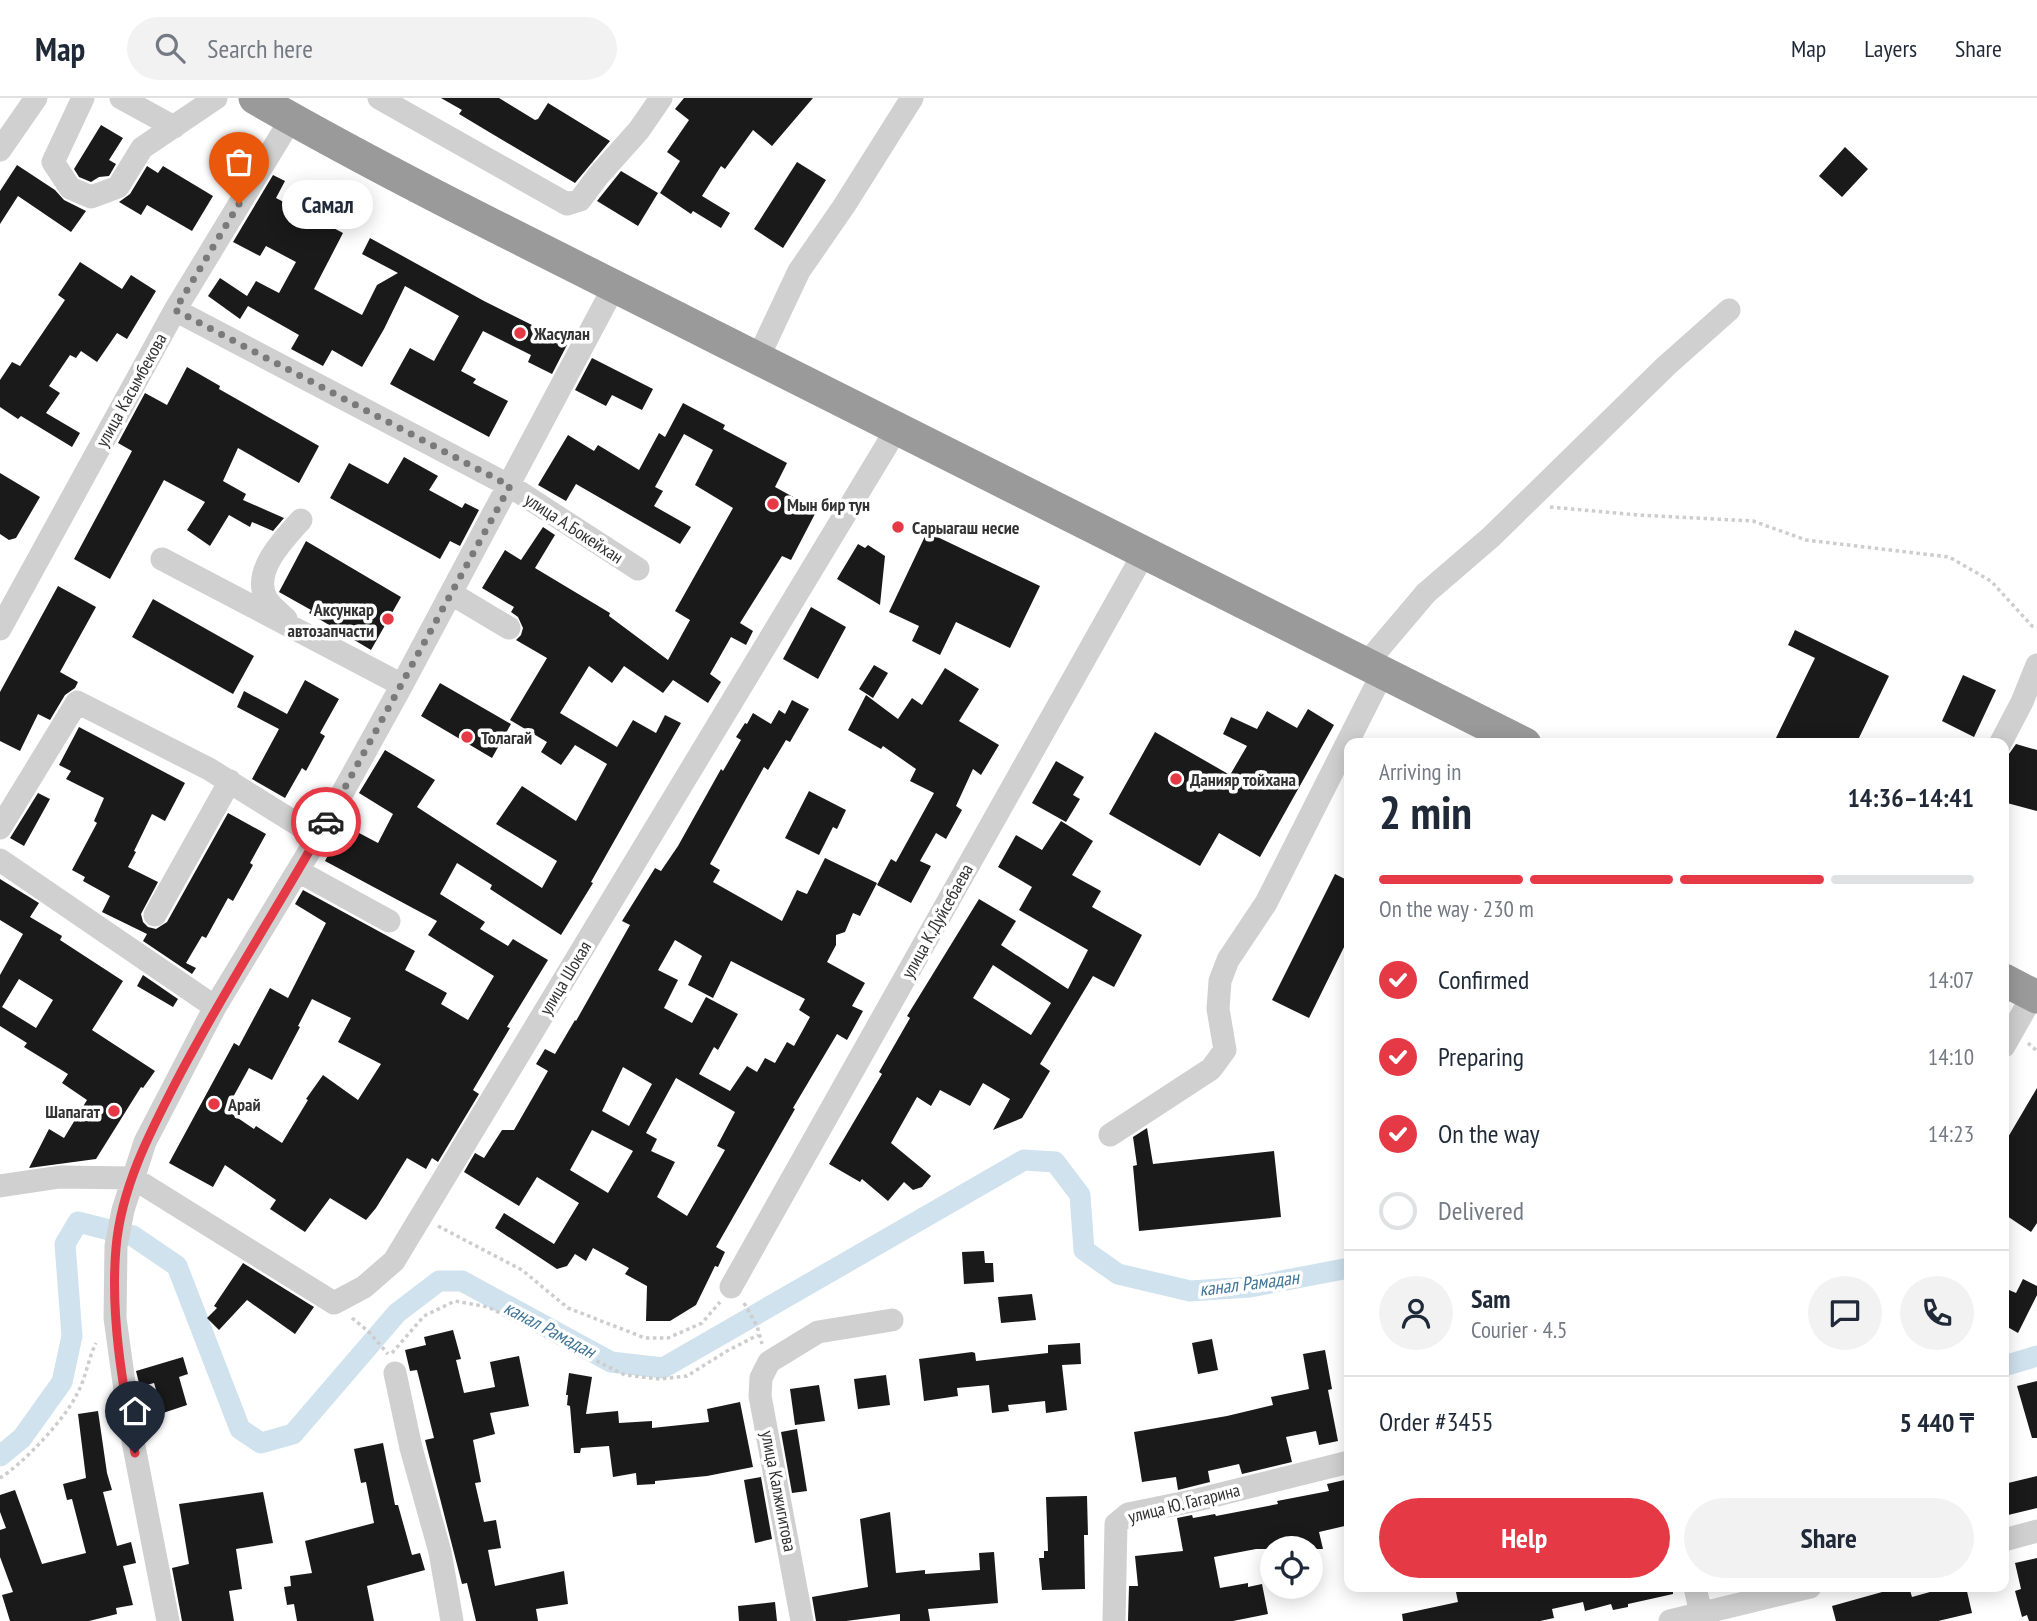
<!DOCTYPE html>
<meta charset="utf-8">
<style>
body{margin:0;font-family:"PT Sans Narrow",sans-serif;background:#f2f2f3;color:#1f2937;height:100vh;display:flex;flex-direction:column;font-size:26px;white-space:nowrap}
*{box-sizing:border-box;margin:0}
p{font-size:23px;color:#747a83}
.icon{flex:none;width:38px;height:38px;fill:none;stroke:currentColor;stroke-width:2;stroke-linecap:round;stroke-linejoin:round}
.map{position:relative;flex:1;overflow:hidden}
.side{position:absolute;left:1344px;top:640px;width:665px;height:854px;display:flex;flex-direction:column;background:#fff;border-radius:14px;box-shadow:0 4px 18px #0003}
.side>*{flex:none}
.tools{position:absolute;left:1260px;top:1438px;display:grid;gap:14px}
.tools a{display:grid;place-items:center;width:63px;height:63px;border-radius:50%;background:#fff;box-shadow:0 4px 18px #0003;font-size:35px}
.pin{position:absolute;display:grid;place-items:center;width:60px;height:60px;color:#fff;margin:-72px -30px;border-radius:50% 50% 50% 0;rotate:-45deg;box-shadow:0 0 7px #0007}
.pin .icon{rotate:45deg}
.courier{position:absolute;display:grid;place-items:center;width:70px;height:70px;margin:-35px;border:5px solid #e63946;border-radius:50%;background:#fff;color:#222;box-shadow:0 2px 9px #0007}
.bubble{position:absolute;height:49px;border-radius:24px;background:#fff;box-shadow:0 4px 18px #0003;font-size:23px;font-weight:700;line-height:49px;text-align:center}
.head em{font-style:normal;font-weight:700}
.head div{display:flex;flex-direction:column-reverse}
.head{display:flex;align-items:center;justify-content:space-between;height:119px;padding:0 35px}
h1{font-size:46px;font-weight:700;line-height:52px}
.bar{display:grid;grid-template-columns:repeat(4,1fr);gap:10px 7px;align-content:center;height:84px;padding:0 35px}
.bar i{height:9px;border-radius:5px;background:#e0e1e3}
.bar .selected{background:#e63946}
.bar p{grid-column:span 4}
.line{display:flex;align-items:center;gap:18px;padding:0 35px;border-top:2px solid #e0e1e3}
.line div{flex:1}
.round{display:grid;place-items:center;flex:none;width:74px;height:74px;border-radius:37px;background:#f2f2f3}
ol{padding:0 35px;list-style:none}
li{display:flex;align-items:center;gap:21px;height:77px}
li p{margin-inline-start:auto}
li .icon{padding:7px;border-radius:50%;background:#e63946;color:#fff;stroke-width:4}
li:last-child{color:#747a83}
li i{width:38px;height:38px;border:4px solid #e0e1e3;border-radius:50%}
.action{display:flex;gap:14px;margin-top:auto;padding:14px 35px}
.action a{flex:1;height:80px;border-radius:42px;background:#e63946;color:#fff;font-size:28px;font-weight:700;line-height:80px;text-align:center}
.action a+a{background:#f2f2f3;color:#1f2937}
header{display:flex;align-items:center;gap:42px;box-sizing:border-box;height:98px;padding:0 35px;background:#fff;border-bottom:2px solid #e0e1e3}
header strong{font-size:33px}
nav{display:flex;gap:38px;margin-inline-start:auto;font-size:24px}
.search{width:490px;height:63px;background:#f2f2f3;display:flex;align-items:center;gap:18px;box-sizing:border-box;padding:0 24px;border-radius:38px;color:#747a83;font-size:26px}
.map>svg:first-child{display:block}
</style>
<header>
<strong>Map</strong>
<div class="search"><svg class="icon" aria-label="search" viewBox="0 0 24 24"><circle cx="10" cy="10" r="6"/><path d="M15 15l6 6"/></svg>Search here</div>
<nav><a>Map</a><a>Layers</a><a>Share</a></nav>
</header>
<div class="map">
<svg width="2037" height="1523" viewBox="0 0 2037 1523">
<rect width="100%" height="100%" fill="#fff"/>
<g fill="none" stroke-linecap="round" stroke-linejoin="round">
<path stroke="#cfe2ee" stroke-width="21" d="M2004 1268 2037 1258
M0 1358 22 1340 62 1284 72 1238 65 1146 78 1124 133 1138 177 1168 240 1331 261 1345 293 1336 397 1215 439 1183H462L611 1264 663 1270 1024 1062 1055 1064 1080 1097 1084 1152 1118 1176 1190 1193 1250 1189 1349 1170"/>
</g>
<path fill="#1a1a1a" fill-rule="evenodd" d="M441 0H499L535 22 538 21 548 5 610 43 575 85 489 34 459 16 462 12Z
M684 0H813L772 48 753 32 725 71 721 68 702 98 730 115 721 130 693 113 691 116 660 95 680 63 667 54 689 22 675 11Z
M101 27 123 40 109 62 116 66 109 78 99 79 91 84 79 79 74 71Z
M1845 49 1868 71 1842 99 1819 78Z
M797 64 826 82 783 150 754 131Z
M17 67 55 92 64 102 86 113 71 134 18 98 0 126V93Z
M147 68 158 75 163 68 213 98 192 133 147 107 141 117 119 104 130 96Z
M621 73 658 95 638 128 597 103Z
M273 77 285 83 276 100 343 135 314 191 362 217 377 187 398 175 362 156 370 140 484 203 566 244 567 247 552 276 528 264 531 257 483 233 461 273 476 281 473 285 508 303 489 339 390 286 410 250 434 263 459 218 405 188 384 231 362 269 332 252 323 268 291 251 299 237 248 208 240 221 208 198 220 180 247 198 256 183 279 195 296 164 266 148 260 158 233 144Z
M80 164 122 191 131 177 156 193 127 241 117 235 97 264 81 253 76 260 70 257 49 288 60 295 46 315 80 335 72 349 21 318 18 321 0 309V282L12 264 20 268 65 202 58 197Z
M592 260 653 291 642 312 612 297 606 308 575 292Z
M187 269 220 288 219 291 319 348 299 385 238 350 223 383 246 396 243 402 284 420 273 433 252 424 250 429 229 417 210 448 187 432 205 404 164 382 110 481 74 461 132 353 118 345 145 295 167 307Z
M683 305 725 327 723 331 787 365 775 389 817 412 791 462 782 458 740 525 753 533 746 547 731 539 710 576 721 584 708 605 673 582 663 595 624 568 612 585 589 568 560 615 617 649 633 622 656 635 665 617 681 625 591 784 593 785 561 837 490 791 492 787 457 765 440 796 485 824 480 831 508 848 513 841 548 862 507 929 510 930 473 992 479 996 438 1064 432 1060 426 1071 407 1060 376 1110 366 1122 330 1100 305 1134 270 1111 276 1102 225 1067 213 1089 169 1065 234 945 239 948 270 890 288 900 326 825 295 806 303 792 415 853 405 872 447 895 441 906 468 922 494 878 428 837 437 823 325 763 344 727 378 745 393 716 359 695 385 652 435 682 417 709 542 790 557 763 496 726 522 688 576 723 607 666 575 647 561 667 541 654 547 644 510 622 547 560 516 542 521 537 523 530 518 519 511 514 514 509 482 490 505 452 521 462 543 429 555 437 535 470 610 515 609 518 668 562 690 522 675 513 733 410 695 387 713 352 684 336 655 389 663 393 654 408 691 429 680 446 576 386 566 403 538 387 568 337 594 353 598 347 639 372 659 335 665 339ZM312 901 351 920 338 944 381 966 358 1002 323 977 306 1001 308 1002 282 1045 256 1028 254 1031 226 1012 249 970 272 982 300 929 298 928Z
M404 359 438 378 429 392 462 410 465 405 479 412 460 448 450 443 440 461 330 400 349 365 388 386Z
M0 375 40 399 16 440 9 442 0 436Z
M927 434 1040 488 1010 550 956 524 940 557 912 543 919 528 889 514Z
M306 443 401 499 371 552 309 515 311 512 279 494Z
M858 446 865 450 868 447 885 458 880 507 837 481Z
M58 488 96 509 60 574 78 584 75 590 65 597 50 622 38 616 20 653 0 643V594Z
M153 501 254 558 233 596 132 539Z
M811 509 846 529 818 581 783 561Z
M1795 532 1889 578 1856 646H1773L1815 560 1788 547Z
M874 567 888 575 873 600 859 591Z
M945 570 979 591 959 623 999 647 981 677 973 671 956 708 962 712 946 741 936 735 920 763 931 768 911 805 877 787 891 761 896 764 934 695 910 683 916 671 883 648 881 651 848 632 866 597 898 621 912 600 922 607Z
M1963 577 1996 592 1974 639 1942 623Z
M305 582 339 601 320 635 325 638 306 673 302 670 285 700 252 681 279 631 237 609 244 593 287 616Z
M440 585 511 626 492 660 421 618Z
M792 602 809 611 790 644 786 642 768 672 764 669 742 708 710 766 720 772 713 784 782 823 797 792 807 796 825 760 877 785 860 818 853 815 845 834 836 837V847L827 864 865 885 852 908 863 913 847 942 837 936 793 1010 795 1011 716 1149 725 1154 718 1169 715 1168 696 1207 670 1223H646L647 1188 625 1176 629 1170 593 1150 586 1163 575 1156 567 1168 557 1171 495 1130 504 1115 554 1146 579 1105 537 1079 519 1108 464 1074 475 1055 484 1060 502 1032H514L548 973 536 966 545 951 555 956 575 922 576 923 630 827 622 823 655 770 661 773 678 748 721 671 723 673 741 642 736 639 745 625 747 626 753 615 771 626 779 612 785 616ZM675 842 702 858 688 887 713 900 731 863 805 901 799 912 810 919 794 948 787 944 775 965 765 960 757 974 747 968 730 993 699 976 714 949 718 952 738 916 706 899 692 925 664 910 678 882 658 872ZM623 969 652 986 629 1028 602 1013ZM676 980 735 1014 717 1048 725 1052 687 1118 657 1099 675 1064 651 1053 657 1041 646 1035ZM592 1032 633 1053 608 1095 570 1072Z
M1308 611 1334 627 1260 759 1219 735 1200 768 1109 716 1155 634 1230 677 1247 648 1223 636 1231 619 1257 631 1267 613 1297 630Z
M79 629 185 685 165 723 152 716 134 753 136 754 128 769 158 784 141 816 143 824 148 829 156 831 167 824 228 715 266 736 250 765 253 767 233 803 228 800 206 840 202 838 186 865 196 870 192 876 143 843 147 836 102 814 110 798 83 783 85 779 72 772 97 725 94 723 104 700 66 681 71 673 59 667Z
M2016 646 2037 652V713L2007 705 2009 698 2004 696V663Z
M1056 663 1084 679 1073 697 1080 701 1066 724 1032 705Z
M809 693 846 712 837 731 833 729 819 757 785 740Z
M38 695 50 701 24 748 10 740Z
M1061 723 1093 743 1072 777 1101 793 1092 809 1142 837 1114 889 1093 878 1040 966 1050 973 1022 1020 993 1032 1010 1001 983 985 970 1008 940 992 931 1008 917 999 891 1045 931 1078 922 1089 913 1092 904 1084 888 1103 862 1081 860 1084 829 1066 882 976 879 974 910 920 907 918 979 801 1016 823 1001 847 1068 891 1088 852 1019 812 1032 789 998 769 1016 737 1042 752ZM993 867 1051 905 1031 937 973 900Z
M1335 776 1349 783V839L1309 920 1272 902Z
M0 781 39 805 30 819 62 838 60 842 123 883 92 932 155 973 143 990 141 989 96 1061 29 1070 49 1031 64 1040 87 1002 62 985 68 976 24 949 27 945 0 928V877L23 836 0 822ZM19 881 53 902 36 930 2 909Z
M143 877 178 901 173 909 137 888Z
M2037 990V1125L2031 1134 2004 1116V1046Z
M1147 1030 1153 1066 1274 1053 1281 1119 1139 1133 1133 1068 1137 1067 1133 1039Z
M984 1153 985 1165H993L994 1184 964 1186 962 1154Z
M243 1165 314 1209 295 1236 247 1202 219 1232 207 1220 217 1210 214 1208Z
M2023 1181 2037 1188V1197L2018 1235 2004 1227V1202L2009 1192 2016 1195Z
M1032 1196 1036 1222 1001 1225 998 1199Z
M453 1232 461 1261 456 1262 464 1295 495 1289 490 1264 519 1258 529 1308 490 1315 495 1336 473 1342 481 1384 475 1385 484 1424 496 1422 501 1450 488 1452 495 1488 564 1473 568 1506 536 1511 538 1523H476L467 1485 462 1486 425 1342 434 1340 417 1272 410 1273 405 1252 426 1247 424 1239Z
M1212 1241 1218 1272 1198 1276 1192 1245Z
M1080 1245 1081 1266 1062 1267 1067 1312 1046 1315 1045 1303 1008 1307 1009 1313 992 1315 989 1287 957 1290 958 1298 924 1303 919 1261 972 1254 975 1255 976 1263 1048 1255V1247Z
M1325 1252 1332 1291 1328 1292 1338 1343 1319 1347 1316 1333 1286 1339 1292 1364 1242 1376 1239 1366 1208 1373 1210 1384 1178 1392 1176 1379 1142 1384 1134 1334 1227 1318 1273 1307 1271 1299 1309 1291 1303 1256Z
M183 1259 188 1276 179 1279 187 1307 163 1315 154 1285 140 1289 136 1273Z
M569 1275 592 1279 586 1316 618 1313 619 1325 652 1323V1330L709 1324 707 1311 740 1304 753 1369 707 1378 655 1383V1386L637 1387 636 1375 613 1379 609 1348 581 1350 580 1355H574L570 1308 567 1307 568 1297H566Z
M886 1277 890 1307 858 1311 854 1281Z
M2037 1283V1340H2032L2017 1288Z
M819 1287 825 1323 795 1327 790 1291Z
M98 1313 107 1375 112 1392 103 1394 117 1448 131 1444 136 1465 123 1468 133 1507 116 1510 117 1516 89 1523H10L2 1497 13 1494 0 1459V1432L6 1430 0 1414V1397L15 1392 42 1466 86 1455 72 1401 67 1402 63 1386 86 1380 78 1316Z
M797 1331 807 1393 792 1395 781 1334Z
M383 1345 395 1407H398L412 1457 420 1455 425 1472 367 1488 374 1523H297L294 1506 287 1507 284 1489 291 1488 290 1478 312 1475 305 1443 374 1425 366 1384 361 1385 354 1351Z
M2037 1378V1410L2004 1418V1386Z
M761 1379 772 1441 755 1445 744 1382Z
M1349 1381V1427L1319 1434 1323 1451H1256L1214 1459 1220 1490 1248 1485V1489L1262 1486 1268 1516 1233 1523H1128L1129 1488H1138L1135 1458 1183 1453 1177 1420 1192 1417 1193 1420 1215 1416 1216 1418 1278 1406 1277 1403 1329 1393 1327 1386Z
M263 1394 273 1445 236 1451 242 1491 229 1493 234 1523H182L172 1470 189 1466 179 1406Z
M1087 1398 1088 1437H1084L1085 1491 1042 1492 1039 1460H1044V1453H1048L1046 1399Z
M890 1414 896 1475 925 1472V1476L980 1472 979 1455 994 1454 998 1505 928 1511 930 1523H900V1516L846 1523H816L812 1499 868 1489 860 1421Z
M2037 1460V1523H2029L2027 1517 2022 1519 2015 1493 2021 1491 2015 1465Z
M1455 1489H1500L1501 1494 1521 1489H1673V1496L1628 1506V1509L1613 1512 1611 1506 1585 1513 1583 1504 1552 1511 1554 1520 1540 1523H1403L1402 1516 1458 1504Z
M1900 1489H1909L1912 1499 1948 1489H1966L1972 1515 1938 1523H1836L1832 1508Z
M775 1504 777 1523H739L738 1508Z"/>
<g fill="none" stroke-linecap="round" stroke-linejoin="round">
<path stroke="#cdcdcd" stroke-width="3.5" stroke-dasharray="3.5 3.5" stroke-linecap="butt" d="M1550 409 1638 417 1753 423 1806 442 1949 459 1991 483 2032 528 2037 529
M2028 945 2037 953
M438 1128 522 1172 568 1210 645 1240H668L702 1225 720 1204
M744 1205 757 1228 762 1246
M352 1220 369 1234 388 1256
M392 1255 424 1218 455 1203 488 1209 625 1277 660 1281 687 1278 727 1253 758 1237
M0 1380C24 1365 65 1321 77 1296 86 1280 88 1261 96 1245"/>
<path stroke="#d0d0d0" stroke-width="23" d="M83 0 53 64 70 90 91 99 118 89 142 50 216 0
M121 0 174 29
M379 0 567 106 580 102 598 78 639 32 661 0
M0 52 36 0
M175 212 510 388 638 471
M758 260 799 173 844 108 912 0
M162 461 402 587
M452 496 509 530
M286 521C280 515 270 508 266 500 252 473 284 441 301 422
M0 531 175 212 291 21
M1365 567 1426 495 1491 439 1666 268 1729 212
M2000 646 2022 604 2037 567
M0 730 77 604 209 671 318 739
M0 762 215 909
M298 773 389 823
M155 817 230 683
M2004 948 2033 897
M1110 1037 1211 971 1225 952 1218 911 1220 883 1228 862 1266 805 1382 576
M0 1088 60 1079 133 1080 334 1205 364 1189 394 1163 896 332
M731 1189 1143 457
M395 1275 411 1350 440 1454 452 1523
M2004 1442 2037 1433
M1695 1489 1701 1516
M168 1523 130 1328 115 1220 116 1148 123 1112 145 1044 215 909 318 739 402 587 615 187
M802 1523 760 1298 761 1280 769 1264 818 1234 892 1222
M1114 1523 1116 1426 1128 1416 1197 1402 1349 1364
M1670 1523 1810 1489"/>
<path stroke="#9a9a9a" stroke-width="33" d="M255 0C408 88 568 164 725 244 991 379 1257 514 1525 646
M2004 882 2037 899"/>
</g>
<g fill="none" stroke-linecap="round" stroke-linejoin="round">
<path stroke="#7a7a7a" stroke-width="7" stroke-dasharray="0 12.6" d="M239 106 175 212 510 388 326 724"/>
<path stroke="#e63946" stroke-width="9" d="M135 1355C123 1288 110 1218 116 1150 121 1090 150 1034 177 982 223 894 277 811 326 724"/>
</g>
<g fill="#e63946" stroke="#fff" stroke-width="2.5">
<circle cx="520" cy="235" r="7"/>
<circle cx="773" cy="406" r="7"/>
<circle cx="898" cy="429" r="7"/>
<circle cx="388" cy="521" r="7"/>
<circle cx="467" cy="639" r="7"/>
<circle cx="1176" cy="681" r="7"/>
<circle cx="214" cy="1006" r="7"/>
<circle cx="114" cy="1013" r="7"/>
</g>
<g text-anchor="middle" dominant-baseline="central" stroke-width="7" stroke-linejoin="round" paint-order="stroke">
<g font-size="18" font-weight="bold" fill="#333" stroke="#fff" text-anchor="start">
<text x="534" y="235">Жасулан</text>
<text x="787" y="406">Мын бир тун</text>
<text x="912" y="429">Сарыагаш несие</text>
<text x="374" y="511" text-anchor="end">Аксункар<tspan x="374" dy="21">автозапчасти</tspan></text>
<text x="481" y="639">Толагай</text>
<text x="1190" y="681">Данияр тойхана</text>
<text x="228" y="1006">Арай</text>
<text x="100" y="1013" text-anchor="end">Шапагат</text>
</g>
<g font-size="18" fill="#333" stroke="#fff">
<text transform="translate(131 292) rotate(-61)">улица Касымбекова</text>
<text transform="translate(574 430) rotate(33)">улица А.Бокейхан</text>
<text transform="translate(937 823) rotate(-61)">улица К.Дуйсебаева</text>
<text transform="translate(565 880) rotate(-59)">улица Шокая</text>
<text transform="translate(779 1393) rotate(79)">улица Калжигитова</text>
<text transform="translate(1184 1405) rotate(-14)">улица Ю. Гагарина</text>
</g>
<g font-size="19" font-style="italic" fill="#3f7597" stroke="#fff">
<text transform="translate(1249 1185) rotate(-7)">канал Рамадан</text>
<text transform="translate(550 1231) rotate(28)">канал Рамадан</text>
</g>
</g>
</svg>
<div class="tools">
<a><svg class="icon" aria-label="locate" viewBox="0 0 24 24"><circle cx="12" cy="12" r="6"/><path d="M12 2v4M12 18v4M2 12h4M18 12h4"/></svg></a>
</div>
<div class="pin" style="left:239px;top:106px;background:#ea580c"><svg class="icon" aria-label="bag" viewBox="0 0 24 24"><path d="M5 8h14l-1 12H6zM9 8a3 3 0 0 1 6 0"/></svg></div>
<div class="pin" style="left:135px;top:1355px;background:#1f2937"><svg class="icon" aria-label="home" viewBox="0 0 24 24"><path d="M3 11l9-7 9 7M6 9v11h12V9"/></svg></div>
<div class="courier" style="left:326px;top:724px"><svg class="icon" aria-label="car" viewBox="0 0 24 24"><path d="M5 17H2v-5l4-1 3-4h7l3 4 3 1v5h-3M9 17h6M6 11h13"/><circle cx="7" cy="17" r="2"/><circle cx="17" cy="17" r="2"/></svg></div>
<div class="bubble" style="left:282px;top:82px;width:91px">Самал</div>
<section class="side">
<div class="head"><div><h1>2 min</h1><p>Arriving in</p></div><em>14:36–14:41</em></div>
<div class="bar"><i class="selected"></i><i class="selected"></i><i class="selected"></i><i></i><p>On the way · 230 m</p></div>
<ol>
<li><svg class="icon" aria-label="check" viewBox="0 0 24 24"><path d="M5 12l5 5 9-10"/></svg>Confirmed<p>14:07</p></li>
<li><svg class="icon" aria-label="check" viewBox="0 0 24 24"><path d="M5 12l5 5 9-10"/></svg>Preparing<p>14:10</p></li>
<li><svg class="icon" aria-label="check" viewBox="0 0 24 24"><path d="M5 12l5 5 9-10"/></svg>On the way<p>14:23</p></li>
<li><i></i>Delivered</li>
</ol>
<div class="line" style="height:126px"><a class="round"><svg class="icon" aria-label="person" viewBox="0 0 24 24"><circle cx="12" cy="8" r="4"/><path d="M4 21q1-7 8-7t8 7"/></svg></a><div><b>Sam</b><p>Courier · 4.5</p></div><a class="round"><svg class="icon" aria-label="chat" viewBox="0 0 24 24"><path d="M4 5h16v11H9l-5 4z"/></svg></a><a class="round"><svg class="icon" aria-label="phone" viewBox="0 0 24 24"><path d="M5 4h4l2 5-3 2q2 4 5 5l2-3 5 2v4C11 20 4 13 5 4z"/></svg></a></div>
<div class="line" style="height:91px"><div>Order #3455</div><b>5 440 ₸</b></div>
<div class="action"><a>Help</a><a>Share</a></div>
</section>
</div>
